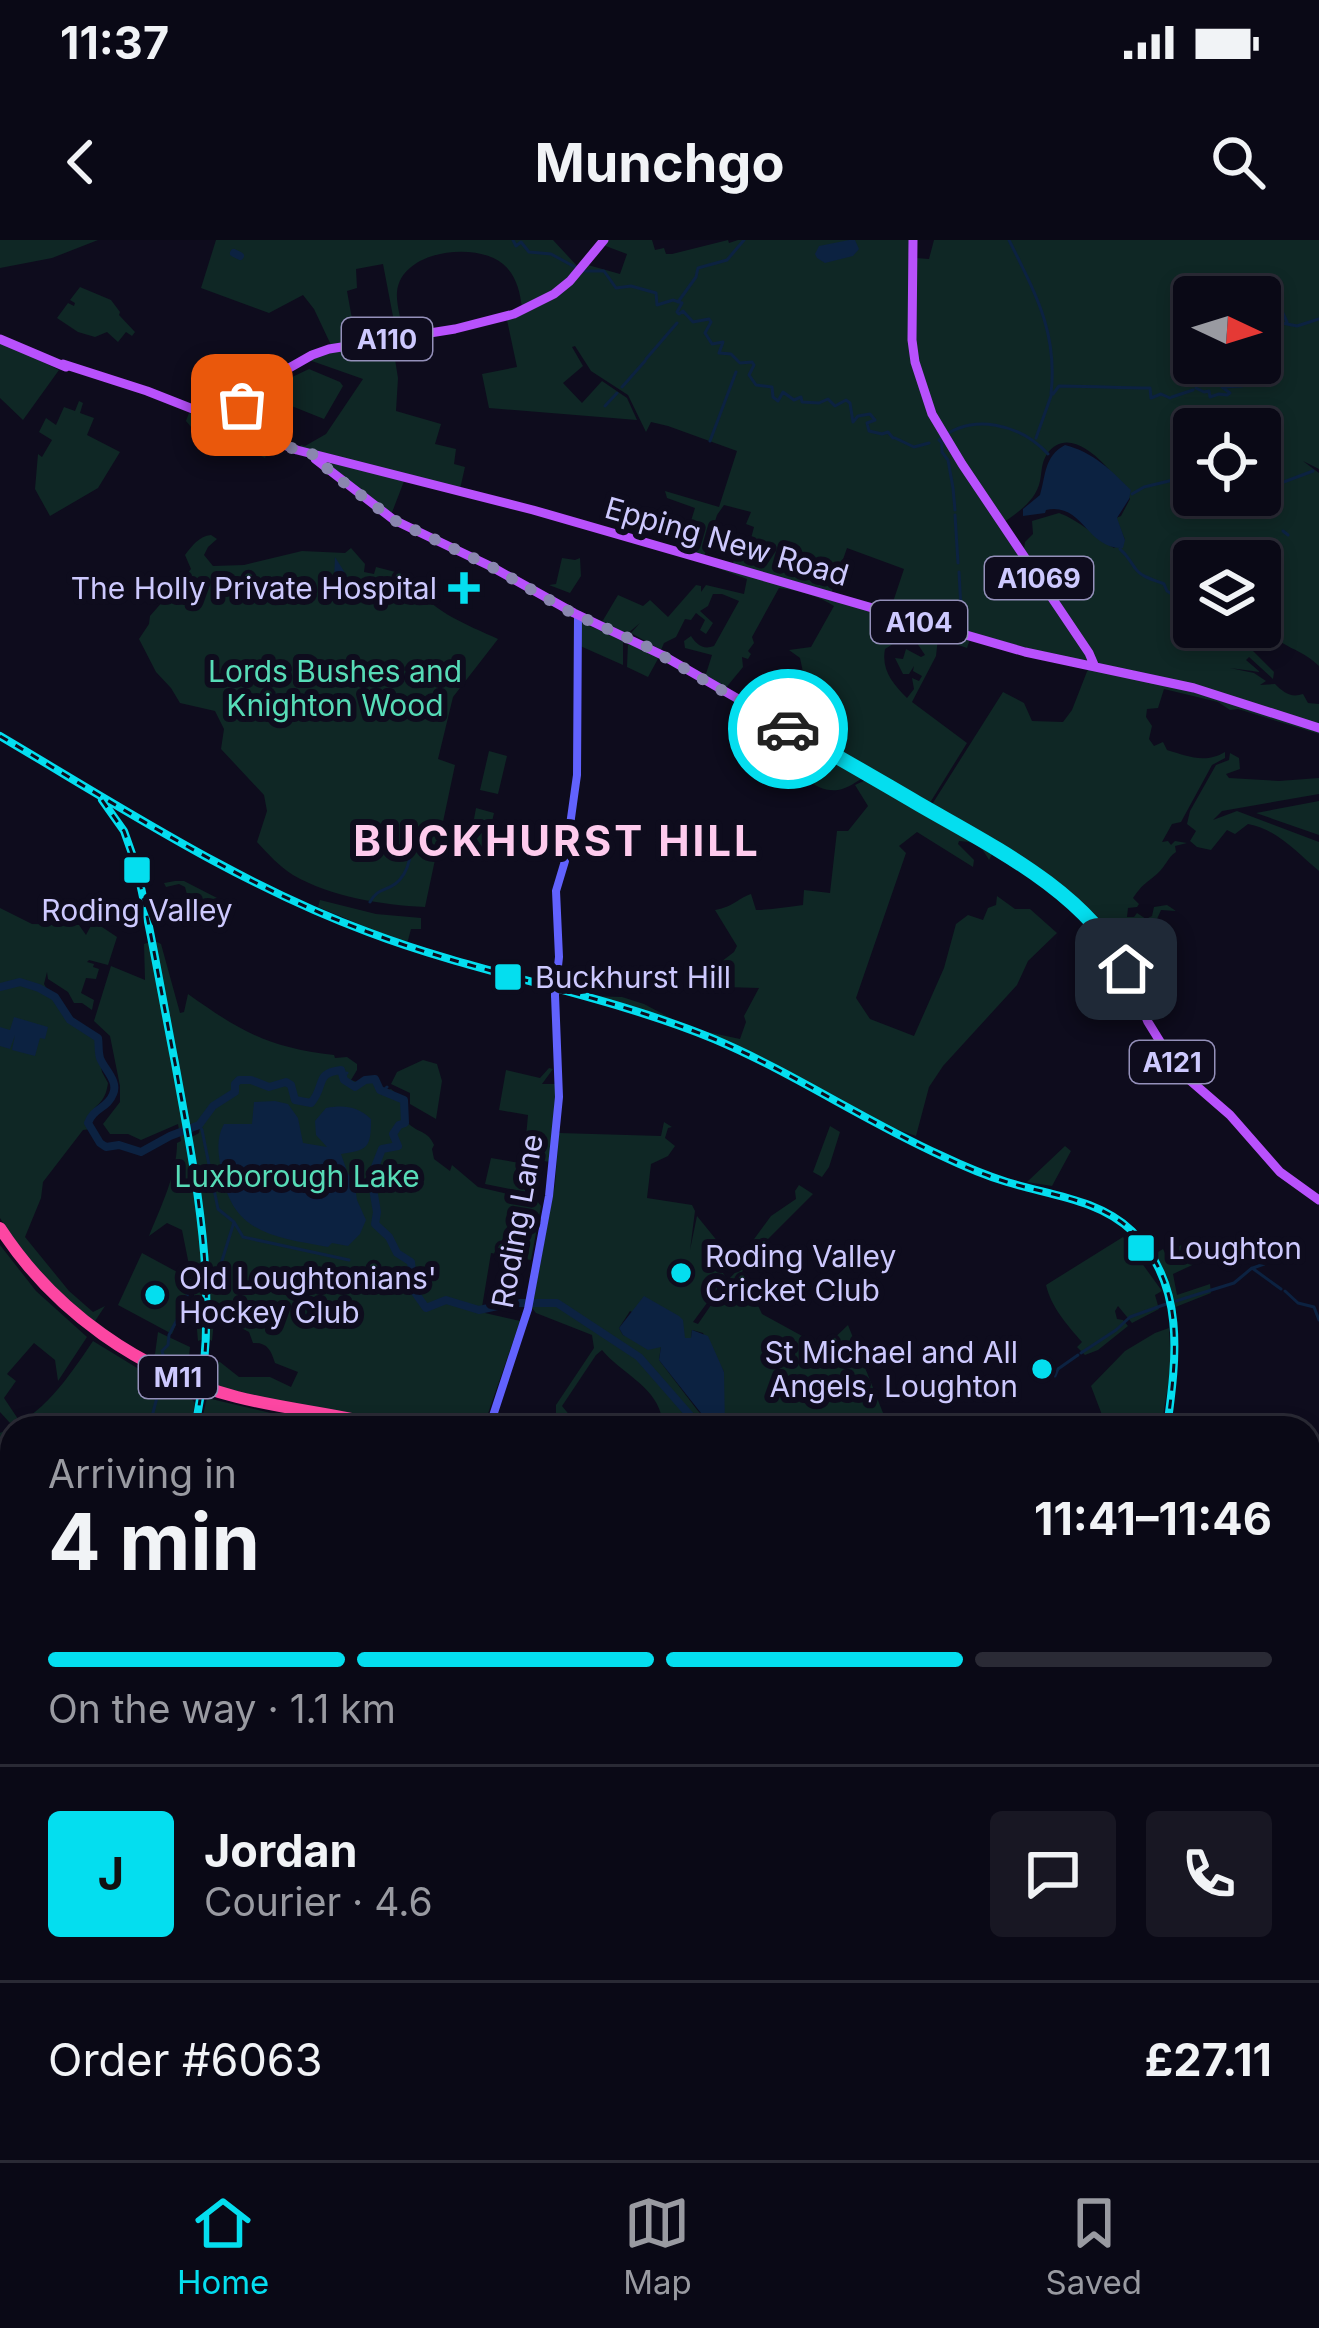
<!DOCTYPE html>
<meta charset="utf-8">
<style>
body{margin:0;font-family:Inter,sans-serif;background:#181723;color:#f1f3f6;height:100vh;display:flex;flex-direction:column;font-size:45px;white-space:nowrap}
*{box-sizing:border-box;margin:0}
p{font-size:39px;color:#999aa1}
.icon{flex:none;width:66px;height:66px;fill:none;stroke:currentColor;stroke-width:2;stroke-linecap:round;stroke-linejoin:round}
.map{position:relative;flex:1;overflow:hidden}
.details{position:absolute;left:0px;top:1176px;width:1320px;height:744px;display:flex;flex-direction:column;background:#0a0916;border-radius:36px 36px 0 0;box-shadow:0 6px 18px #0003,0 0 0 3px #2a2a35}
.details>*{flex:none}
.needle{width:78px;rotate:94deg}
.fabs{position:absolute;left:1173px;top:36px;display:grid;gap:24px}
.fabs a{display:grid;place-items:center;width:108px;height:108px;border-radius:12px;background:#0a0916;box-shadow:0 6px 18px #0003,0 0 0 3px #2a2a35;font-size:60px}
.pin{position:absolute;display:grid;place-items:center;width:102px;height:102px;color:#fff;margin:-51px;border-radius:24px;box-shadow:0 6px 18px #0006}
.courier{position:absolute;display:grid;place-items:center;width:120px;height:120px;margin:-60px;border:9px solid #04deef;border-radius:50%;background:#fff;color:#222;box-shadow:0 3px 15px #0007}
.summary em{font-style:normal;font-weight:700}
.summary div{display:flex;flex-direction:column-reverse}
.summary{display:flex;align-items:center;justify-content:space-between;height:204px;padding:0 48px}
h1{font-size:78px;font-weight:700;line-height:90px}
.bar{display:grid;grid-template-columns:repeat(4,1fr);gap:18px 12px;align-content:center;height:144px;padding:0 48px}
.bar i{height:15px;border-radius:9px;background:#2a2a35}
.bar .active{background:#04deef}
.bar p{grid-column:span 4}
.line{display:flex;align-items:center;gap:30px;padding:0 48px;border-top:3px solid #2a2a35}
.line div{flex:1}
.round{display:grid;place-items:center;flex:none;width:126px;height:126px;border-radius:12px;background:#181723}
.status{display:flex;justify-content:space-between;align-items:center;height:84px;padding:0 60px;background:#0a0916;direction:ltr}
.status svg{height:33px;fill:currentColor}
header{display:flex;justify-content:space-between;align-items:center;height:156px;padding:0 48px;background:#0a0916;font-size:54px;font-weight:700}
.tab-bar{display:flex;justify-content:space-around;align-items:center;height:168px;border-top:3px solid #2a2a35;background:#0a0916;font-size:33px;color:#999aa1}
.tab-bar a{display:grid;justify-items:center;gap:6px}
.tab-bar .active{color:#04deef}
.map>svg:first-child{display:block}
</style>
<div class="status"><b>11:37</b><svg viewBox="0 0 49 12"><path d="M0 12V9h3v3zM5 12V6h3v6zM10 12V3h3v9zM15 12V0h3v12zM26 1h20v11H26zM47 4h2v5h-2z"/></svg></div>
<header><svg class="icon" aria-label="back" viewBox="0 0 24 24"><path d="M15 5l-7 7 7 7"/></svg>Munchgo<svg class="icon" aria-label="search" viewBox="0 0 24 24"><circle cx="10" cy="10" r="6"/><path d="M15 15l6 6"/></svg></header>
<div class="map">
<svg width="1319" height="1920" viewBox="0 0 1319 1920">
<rect width="100%" height="100%" fill="#0e0c1d"/>
<path fill="#0f2725" fill-rule="evenodd" d="M0 0H98L52 18 0 28Z
M216 0H553L579 28 571 39 522 68C520 51 516 35 503 24 476 1 401 10 397 52 396 64 401 79 403 91L396 92 383 24 356 29 357 48 347 51 356 101 331 105 314 69 303 55 269 73 201 48Z
M606 0H652L655 10 664 8 666 14H672L728 0 729 3 738 0H913L916 18 929 19 934 0H1319V229L1303 221 1319 233V426C1304 412 1295 411 1279 401 1252 384 1260 350 1260 321H1194V387H1231L1233 390 1252 387 1251 398H1240L1274 432 1273 439 1249 417 1246 420 1260 432 1230 428 1254 433 1266 441 1260 445 1275 444C1284 453 1291 458 1303 454L1308 463 1319 464V486L1098 424 1024 309 1025 302 1033 294 1032 281 1059 273C1079 280 1096 297 1114 308L1125 300 1116 278 1121 276 1130 259C1118 237 1073 178 1047 214 1041 223 1042 232 1040 241 1036 260 1019 272 1004 282L1090 417 1087 424 890 371 904 329 847 308 831 354 891 376 888 382 881 385 877 394 879 401 889 392 910 382 893 404 885 409C881 430 893 444 907 458L914 449 912 438 919 441 922 436 913 431 914 426 909 434H903L895 418 903 419 906 409 921 417 925 415 917 403V397L929 387 970 399 967 408 938 398 936 416 912 462 967 503 928 566 775 476 791 447 797 445 794 438 803 432 800 418 789 410 811 407 834 366C819 356 797 350 779 348L752 397 754 403 748 411 751 414 748 419 742 417 743 427 725 449 705 437 712 415 685 408 684 401 691 396C697 405 703 410 714 406L739 361 722 354H713L708 366 700 371 713 383 706 394 700 390 705 380 696 373 691 380 685 379 676 397 664 403 661 410 631 393 640 383 627 394 602 382 618 355 643 366 650 360 668 377 696 345 701 346V352L706 345 744 354 747 339 709 325 710 322 733 323 740 303 749 306 754 287 746 284 751 272 724 265 717 275 704 317 682 310 695 268 667 258 665 251 719 267 737 211 668 186 651 182 646 192 628 155 591 131 575 106 572 107 583 126 563 143 582 163 602 141 627 158 637 180 489 168 482 134 517 127 507 80 545 61 588 25 620 34 627 14 603 5ZM1194 57H1260V123H1194ZM1194 189H1260V255H1194Z
M80 47 111 60 120 72 119 75 135 92 132 96 126 92 118 102 107 92 95 97 78 92 57 78 68 63 74 66 75 63 70 60Z
M0 101 59 130 23 180 0 158Z
M392 101 398 138 396 171 441 184 435 204 456 209 454 224 465 227 460 249 406 236 391 275 299 209 301 205 305 206 326 194 363 139 309 120 329 113Z
M309 129 340 142 343 146 324 179 279 161 288 139Z
M79 161 83 163 80 173 94 178 87 195 120 212 98 248 50 276 35 249 38 214 42 217 52 200 39 192 46 178 56 185 64 167 75 171Z
M189 173 270 206 265 218 233 202 229 197 220 204 206 197 203 201 186 181Z
M211 295 217 299 208 307 204 315 213 326 244 325 302 311 345 313 351 308 365 324 364 332 374 334 376 327 411 336C423 369 468 385 498 399L453 457 438 519 455 525 425 667C382 665 331 657 293 635 279 626 268 614 257 602L267 571 264 555 221 509 224 489 215 471 180 463 171 448 156 432 139 399 149 384 150 376 191 329 185 315C192 306 199 296 211 295Z
M562 318 575 320 580 318 581 336 570 353 549 345 556 344Z
M579 382 623 399V425L578 405Z
M628 402 659 417 648 437 627 427Z
M1088 429 1169 445 1319 490V494L1238 469 1230 470 1218 462 1164 449 1158 468 1147 469 1146 477 1152 486 1149 499 1154 506 1163 502 1167 510C1187 516 1205 524 1225 512V518L1212 525 1181 582 1172 584 1162 602 1168 601 1171 605 1175 601 1187 603 1175 606 1176 612C1167 618 1166 626 1158 633 1146 644 1144 642 1133 658L1139 664 1137 667 1128 668 1127 677H1134L1137 673 1146 679 1152 676 1154 667 1167 665 1176 671 1161 670 1157 679 1167 685 1165 689 1136 680 1129 689 1131 695 1141 699 1147 694 1151 698 1148 704 1127 699V716L1138 744C1125 733 1125 719 1122 704L1108 693 1109 686 1104 688 931 566 1003 452 1024 463 1032 481 1063 482 1072 470Z
M769 482 771 484 865 537C857 541 847 549 838 550 802 554 783 506 769 482Z
M489 511 507 516 498 554 480 550Z
M1230 513 1239 518 1240 529 1226 534 1229 538 1279 541 1319 538V554L1222 571 1213 580 1237 571 1319 602V631C1297 613 1277 589 1248 584L1235 594 1227 590 1211 610 1197 607 1190 601 1196 591 1187 584 1190 571 1216 525 1229 520Z
M868 539 994 610 989 620C981 605 975 602 959 601L958 604 974 620 973 627 917 592 899 606 906 613 856 758 870 779 914 796 944 728 956 684 968 675 983 680 988 668 996 665 997 656 1015 669H1030L1057 693 1028 721 1017 745 943 826 929 847 916 896 876 882 841 859 766 820 657 777 565 750 566 747 589 756 622 757 644 764 689 788 740 799 746 782 744 776 759 748 725 747 720 744 717 725 734 712 737 706 715 670C735 666 735 660 751 654L756 670C772 670 786 667 803 665L804 650 830 653 837 591H848L868 566 855 545Z
M1319 561V595L1256 573Z
M476 568 494 573 484 616 468 612Z
M175 641H184L219 659 211 679 209 674 203 673 200 662H189L185 647 179 644 166 647 164 643Z
M320 660 376 674 421 678V689H411L407 704 318 667Z
M0 668 32 684 79 685 86 695 95 678 102 687 117 697 108 725 89 720 87 722 94 724 93 727 99 729 96 739 86 738 81 753 94 760 92 770 82 763H74L68 752 48 739 47 732 44 744 64 777 96 800 102 832 108 843C105 865 95 863 86 880L90 889 83 890 43 942 41 958 25 997 69 1051 93 1072 105 1066 95 1081 136 1111C81 1081 32 1032 0 978Z
M153 700 161 704 180 773 184 772 188 754C240 791 269 808 334 815L335 818 347 817 357 824V830L351 840 357 842 370 837 382 851 391 849C408 862 398 874 410 885 421 894 428 891 434 905L432 909 434 919 450 931 452 925 478 947 537 961 541 966 531 1020 491 1013 482 1067 472 1070 520 1081 483 1188H404L390 1183 238 1154 197 1142 150 1118 155 1114 158 1092 190 1107 188 1126 209 1138 211 1122H220L239 1137H270L291 1147 298 1132 275 1123C271 1110 267 1102 253 1103L249 1092 234 1084 214 1081 212 1101 209 1099C212 1030 203 965 190 898L199 893 200 887 188 884Z
M150 702C173 833 209 966 203 1099L198 1101 193 1044 172 1094 118 1065 142 1013 192 1040 182 990 167 983 149 996C161 966 177 934 177 903L181 901 178 884 141 900 128 894H110L103 884 120 862V846L110 796 94 781 111 726 145 740 144 704Z
M423 820 437 824 442 841 436 879 410 864V853L391 844 397 832Z
M549 828 553 829 542 844H556L552 922 524 919 528 875 499 870 506 830 540 838Z
M664 882 672 887 668 888 665 898 675 906 668 916 651 924 647 958 692 965 695 971 690 1010 697 976 727 1013 716 1024 726 1037 693 1082 698 1084 729 1039 750 1017 753 1019 742 1032 762 1074 824 1108 848 1085 889 1188H724V1132L703 1093 692 1090 691 1098H684L630 1071 619 1088 623 1095 661 1107 659 1120 698 1171 715 1188H646L661 1174C653 1145 620 1132 602 1110L596 1115 562 1166 580 1188H569L556 1173V1165L594 1108 592 1095 536 1073 532 1068 555 944 559 893 661 896Z
M830 886 840 892 829 927 822 937 813 932Z
M1065 906 1071 911 1052 946 1027 942Z
M491 918 537 926 535 954 485 944Z
M799 945 813 954 754 1013 749 1006 771 976 796 959 795 951Z
M1123 997 1162 1051 1155 1055 1159 1069 1132 1083 1118 1066 1115 1071 1117 1079 1123 1080 1128 1086 1098 1110 1085 1115 1077 1107 1082 1102C1068 1086 1051 1067 1046 1045Z
M1194 999 1203 1020 1173 1034 1177 1055 1210 1044 1211 1053 1173 1068 1167 1042 1153 1015 1163 1009 1165 1013Z
M0 1005 36 1051 87 1097 58 1141 55 1120 34 1103 7 1134 16 1141 4 1158 18 1179 10 1183 0 1172Z
M1169 1088 1171 1127 1161 1188H1107L1091 1146 1125 1111 1155 1093Z
M93 1101 147 1134 185 1151 195 1163 190 1188H12V1257L2 1262 0 1193C43 1176 68 1138 93 1101Z
M207 1158 334 1188H200Z
M0 1369 12 1380V1456L2 1465 12 1482V1517L0 1521Z
M1308 1566 1319 1575V1661L1309 1667Z
M12 1699V1882L0 1888V1722Z
M273 1908 277 1920H179L184 1914 178 1909Z
M522 1908H833L831 1920H524L527 1916Z
M844 1908H1162L1172 1920H845Z"/>
<path fill="#0c2241" d="M849 0H855L859 9 853 16 825 23 817 18 815 14 819 6Z
M1065 205C1093 212 1112 231 1131 250L1129 259 1117 278 1125 300 1123 308C1087 310 1083 262 1046 270L1045 273 1023 276V269L1040 255C1046 235 1044 216 1065 205Z
M335 317 357 352H362L366 358 360 356 359 361 351 363 345 359 343 362 336 361 332 354 333 345 336 343 334 340Z
M14 777 48 787 45 799 40 798 35 816 12 810 15 795 10 809 0 806V787L10 790Z
M275 861 288 864 298 878 303 903 327 907 316 895 315 881 326 868C344 865 357 866 371 879 371 908 368 910 341 914L348 934 354 940 357 960 366 980 360 994 348 1006 332 1003 328 1007C272 997 231 993 221 929 218 913 216 898 224 884H252L254 862Z
M644 1056 679 1076 683 1080 685 1098H691L692 1090 708 1096 724 1132 725 1188 712 1187 659 1120 661 1107 648 1110 623 1095 619 1088Z"/>
<g fill="none" stroke-linecap="round" stroke-linejoin="round">
<path stroke="#0c2241" stroke-width="3" d="M513 0 516 6 521 2 529 12 551 14 575 27
M1009 0C1035 53 1058 92 1051 154
M584 31H604L616 48 631 46 656 53 657 65 673 60 682 63 677 72 679 74 683 71 693 82 709 79 711 82 705 93 712 104 723 102 719 113 731 114 740 123 752 122 754 125 749 135 756 145 772 147 773 157 778 161 783 152 794 160 801 157 802 162 819 163 828 159 835 166 846 160 850 163 853 182 858 176 870 174 875 180 867 183 869 191 882 194 888 192 893 198
M1268 41 1287 82
M678 62 696 37 698 28 727 20 744 0
M1271 92 1282 83 1297 86 1319 79
M1260 108 1262 114 1266 115 1260 119
M646 119 677 83
M622 147 645 121
M1196 148 1204 152 1209 151 1210 157 1219 154 1227 155 1230 153 1222 147 1242 146 1247 143 1242 138 1245 131 1248 138H1255L1257 135 1248 128 1253 123
M1053 154 1059 146C1089 146 1120 148 1150 148L1151 158 1161 154 1170 158
M1172 157 1193 150
M605 166 617 153
M895 198 914 207 929 203
M1036 198 1051 156
M710 201 736 132
M1260 251 1313 231
M1132 254 1144 247 1194 235
M955 270 953 248 948 220 942 212V203L939 200C972 172 1020 184 1048 214
M955 275 958 323
M1283 291 1288 295
M1120 309C1128 316 1129 320 1135 328 1141 337 1154 340 1164 344L1167 351 1194 368
M959 332 961 369
M958 380 960 371
M370 662C378 648 384 652 395 644 413 631 412 602 413 582
M343 836 347 833
M382 852 387 847
M199 885 202 890 218 969 234 982 220 1027 216 1030
M234 982 243 997 349 1020
M1253 1028 1264 1024 1277 1014
M1285 1051 1298 1063 1314 1067 1319 1080
M1176 1061 1234 1043 1252 1028 1281 1049
M1081 1113 1116 1090 1130 1077 1169 1063
M166 1124 162 1111 168 1105 169 1095 181 1072 197 1028
M1055 1136 1058 1129 1078 1115
M149 1188 161 1142
M271 1908 274 1920
M343 1911 351 1920
M1122 1917 1125 1920
M955 1920 965 1912"/>
<path stroke="#0c2241" stroke-width="8" d="M234 13 240 16
M0 747 20 742 39 748 55 757 70 780 98 798C99 804 98 811 100 818 104 829 119 841 113 854 108 868 93 868 88 883L100 903 106 907 119 905 141 912 170 896 199 885 213 866 235 852V844L239 840H251L269 847 286 842 291 845 295 860 311 863C326 846 314 833 341 830L344 840 355 847 365 840 375 839 380 850 404 860 405 883 399 885 393 894 398 906 382 909 371 937 377 972 375 984 389 997 397 1013 411 1022 412 1031 422 1041 414 1051 426 1068 446 1060 479 1070 512 1063H557L639 1117 701 1188
M758 1188 760 1182 765 1180 772 1182 777 1188
M1080 1908 1086 1920"/>
<path stroke="#6162fd" stroke-width="8" d="M556 744 559 717 556 651 565 621 577 535 578 375
M489 1188 528 1069 549 956 559 857 555 755"/>
<path stroke="#b851fc" stroke-width="9" d="M913 0 912 100 915 122 932 174 962 224 1089 413 1095 427
M0 99 66 127
M63 124 147 151 297 210 533 270 1025 412 1194 448 1319 488
M230 188 254 148 312 115 329 109 455 89 514 74 554 54 570 41 604 0
M315 219 394 280 492 327 574 373 662 415 984 601 1055 650 1093 681 1112 705 1126 729 1148 782 1177 829 1230 875 1280 932 1319 960
M0 1349 12 1359
M0 1551 12 1547
M1308 1713 1319 1708
M832 1920 834 1908"/>
<path stroke="#fc46a2" stroke-width="12" d="M0 988C54 1071 140 1132 237 1157 288 1170 340 1174 391 1188
M1175 1908 1185 1920"/>
<defs>
<path id="rail" d="M0 496C119 566 238 644 368 692 481 735 602 753 714 799 792 832 863 880 940 915 961 925 984 935 1007 942 1049 955 1099 959 1132 991 1187 1045 1176 1120 1167 1188
M102 560 124 591 136 625C151 690 162 757 175 823 198 950 221 1059 195 1188
M0 1717 12 1695
M1308 1836 1319 1850"/>
</defs>
<use href="#rail" stroke="#04deef" stroke-width="8"/>
<use href="#rail" stroke="#0e0c1d" stroke-width="3" stroke-dasharray="9" stroke-linecap="butt"/>
<path stroke="#6162fd" stroke-width="8" d="M555 755 556 744"/>
</g>
<g fill="none" stroke-linecap="round" stroke-linejoin="round">
<path stroke="#8a87af" stroke-width="12" stroke-dasharray="0 21.6" d="M242 165 232 185 272 202 318 216 330 232 394 280 492 327 574 374 644 405 788 489"/>
<path stroke="#04deef" stroke-width="15" d="M788 489C832 513 874 538 917 563 993 607 1083 650 1126 729"/>
</g>
<g fill="#04deef" stroke="#0e0c1d" stroke-width="4.5">
<path d="M458 330h12v12h12v12h-12v12h-12v-12h-12v-12h12z"/>
<rect x="122" y="615" width="30" height="30" rx="6"/>
<rect x="493" y="722" width="30" height="30" rx="6"/>
<rect x="1126" y="993" width="30" height="30" rx="6"/>
<circle cx="681" cy="1033" r="12"/>
<circle cx="155" cy="1055" r="12"/>
<circle cx="1042" cy="1129" r="12"/>
</g>
<g text-anchor="middle" dominant-baseline="central" stroke-width="12" stroke-linejoin="round" paint-order="stroke">
<g fill="#0e0c1d" stroke="#9490ba" stroke-width="3">
<rect x="342" y="78" width="90" height="42" rx="9"/>
<rect x="985" y="317" width="108" height="42" rx="9"/>
<rect x="871" y="361" width="96" height="42" rx="9"/>
<rect x="1130" y="801" width="84" height="42" rx="9"/>
<rect x="139" y="1116" width="78" height="42" rx="9"/>
</g>
<g font-size="27" font-weight="bold" fill="#cdc9fe">
<text x="387" y="99">A110</text>
<text x="1039" y="338">A1069</text>
<text x="919" y="382">A104</text>
<text x="1172" y="822">A121</text>
<text x="178" y="1137">M11</text>
</g>
<g font-size="30" fill="#cdc9fe" stroke="#0e0c1d">
<text transform="translate(727 301) rotate(16)">Epping New Road</text>
<text transform="translate(517 981) rotate(-80)">Roding Lane</text>
</g>
<g font-size="30" fill="#cdc9fe" stroke="#0e0c1d" text-anchor="start">
<text x="437" y="348" text-anchor="end">The Holly Private Hospital</text>
<text x="137" y="670" text-anchor="middle">Roding Valley</text>
<text x="535" y="737">Buckhurst Hill</text>
<text x="1168" y="1008">Loughton</text>
<text x="705" y="1016">Roding Valley<tspan x="705" dy="34">Cricket Club</tspan></text>
<text x="179" y="1038">Old Loughtonians'<tspan x="179" dy="34">Hockey Club</tspan></text>
<text x="1018" y="1112" text-anchor="end">St Michael and All<tspan x="1018" dy="34">Angels, Loughton</tspan></text>
</g>
<g font-size="30" fill="#57dcb7" stroke="#0e0c1d">
<text x="335" y="431">Lords Bushes and<tspan x="335" dy="34">Knighton Wood</tspan></text>
<text x="297" y="936">Luxborough Lake</text>
</g>
<g font-size="42" font-weight="bold" letter-spacing="3" fill="#fecbed" stroke="#0e0c1d">
<text x="557" y="600">BUCKHURST HILL</text>
</g>
</g>
</svg>
<div class="fabs">
<a><svg class="needle" viewBox="-14 -14 28 28"><path d="M0-13l5 13h-10z" fill="#e53935"/><path d="M0 13l5-13h-10z" fill="#999aa1"/></svg></a>
<a><svg class="icon" aria-label="locate" viewBox="0 0 24 24"><circle cx="12" cy="12" r="6"/><path d="M12 2v4M12 18v4M2 12h4M18 12h4"/></svg></a>
<a><svg class="icon" aria-label="layers" viewBox="0 0 24 24"><path d="M12 4l9 5-9 5-9-5zM3 14l9 5 9-5"/></svg></a>
</div>
<div class="pin" style="left:242px;top:165px;background:#ea580c"><svg class="icon" aria-label="bag" viewBox="0 0 24 24"><path d="M5 8h14l-1 12H6zM9 8a3 3 0 0 1 6 0"/></svg></div>
<div class="pin" style="left:1126px;top:729px;background:#1f2937"><svg class="icon" aria-label="home" viewBox="0 0 24 24"><path d="M3 11l9-7 9 7M6 9v11h12V9"/></svg></div>
<div class="courier" style="left:788px;top:489px"><svg class="icon" aria-label="car" viewBox="0 0 24 24"><path d="M5 17H2v-5l4-1 3-4h7l3 4 3 1v5h-3M9 17h6M6 11h13"/><circle cx="7" cy="17" r="2"/><circle cx="17" cy="17" r="2"/></svg></div>
<section class="details">
<div class="summary"><div><h1>4 min</h1><p>Arriving in</p></div><em>11:41–11:46</em></div>
<div class="bar"><i class="active"></i><i class="active"></i><i class="active"></i><i></i><p>On the way · 1.1 km</p></div>
<div class="line" style="height:216px"><b class="round" style="background:#04deef;color:#111">J</b><div><b>Jordan</b><p>Courier · 4.6</p></div><a class="round"><svg class="icon" aria-label="chat" viewBox="0 0 24 24"><path d="M4 5h16v11H9l-5 4z"/></svg></a><a class="round"><svg class="icon" aria-label="phone" viewBox="0 0 24 24"><path d="M5 4h4l2 5-3 2q2 4 5 5l2-3 5 2v4C11 20 4 13 5 4z"/></svg></a></div>
<div class="line" style="height:156px"><div>Order #6063</div><b>£27.11</b></div>
</section>
</div>
<nav class="tab-bar">
<a class="active"><svg class="icon" aria-label="home" viewBox="0 0 24 24"><path d="M3 11l9-7 9 7M6 9v11h12V9"/></svg>Home</a>
<a><svg class="icon" aria-label="map" viewBox="0 0 24 24"><path d="M3 6l6-2 6 2 6-2v14l-6 2-6-2-6 2zM9 4v14M15 6v14"/></svg>Map</a>
<a><svg class="icon" aria-label="saved" viewBox="0 0 24 24"><path d="M7 4h10v16l-5-4-5 4z"/></svg>Saved</a>
</nav>
